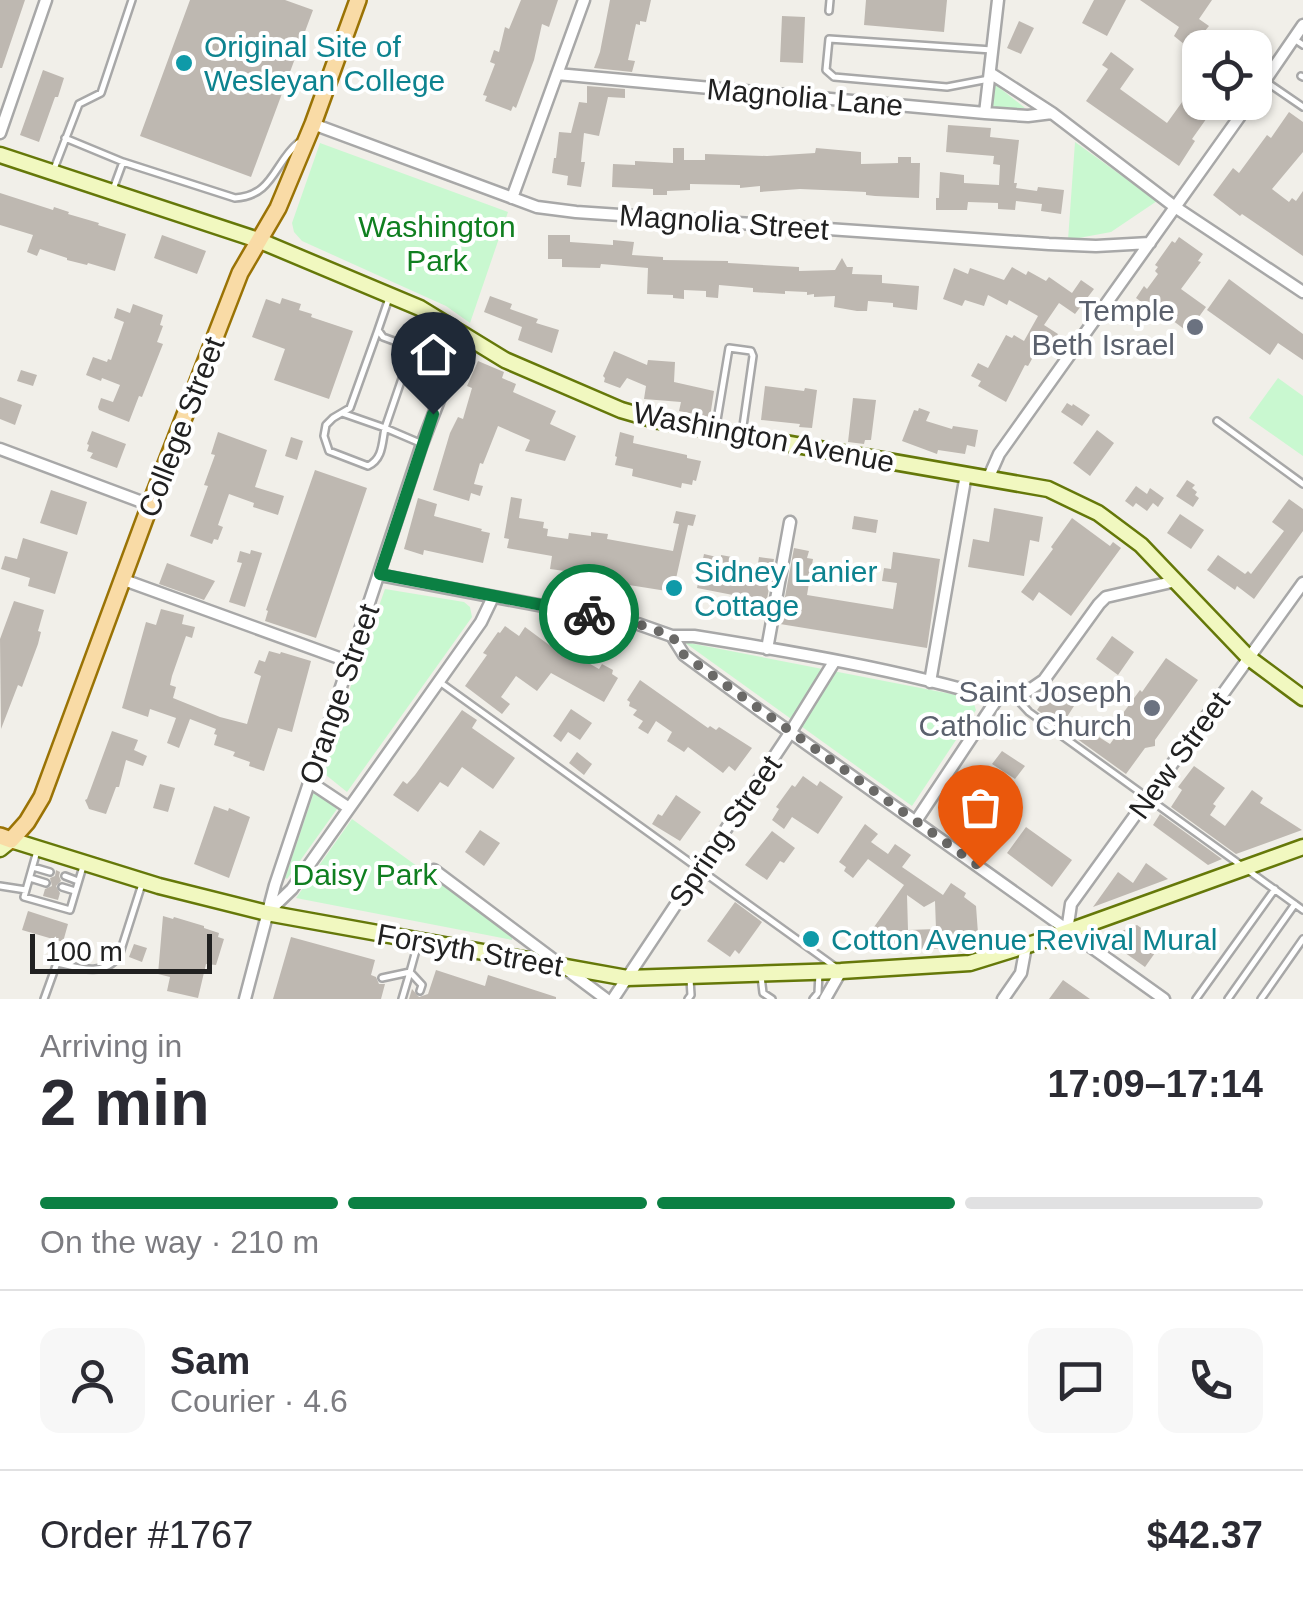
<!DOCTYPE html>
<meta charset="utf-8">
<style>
body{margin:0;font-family:Arial,sans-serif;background:#f7f7f7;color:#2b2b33;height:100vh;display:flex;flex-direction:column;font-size:38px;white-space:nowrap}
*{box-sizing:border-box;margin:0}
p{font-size:32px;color:#7c7c81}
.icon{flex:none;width:55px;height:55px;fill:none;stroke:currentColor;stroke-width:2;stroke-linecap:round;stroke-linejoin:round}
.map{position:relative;height:999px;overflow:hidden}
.details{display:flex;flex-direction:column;background:#fff;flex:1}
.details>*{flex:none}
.tools{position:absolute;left:1182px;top:30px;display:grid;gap:20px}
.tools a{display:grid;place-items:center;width:90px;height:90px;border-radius:20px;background:#fff;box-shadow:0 2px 8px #0004;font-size:50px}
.scale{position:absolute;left:30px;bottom:25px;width:182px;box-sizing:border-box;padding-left:10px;border:5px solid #212121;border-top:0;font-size:28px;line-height:35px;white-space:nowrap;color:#212121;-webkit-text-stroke:8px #fff;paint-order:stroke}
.pin{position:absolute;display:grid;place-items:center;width:85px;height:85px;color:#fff;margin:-102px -42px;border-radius:50% 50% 50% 0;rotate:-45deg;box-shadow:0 0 10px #0007}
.pin .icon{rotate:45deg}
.courier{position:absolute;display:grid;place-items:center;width:100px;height:100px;margin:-50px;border:8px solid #0b8043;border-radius:50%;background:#fff;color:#222;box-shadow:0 2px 12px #0007}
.head em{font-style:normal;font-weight:700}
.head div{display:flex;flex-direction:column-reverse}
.head{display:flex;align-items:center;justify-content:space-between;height:170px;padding:0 40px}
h1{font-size:65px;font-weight:700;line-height:75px}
.bar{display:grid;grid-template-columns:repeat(4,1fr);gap:15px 10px;align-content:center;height:120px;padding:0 40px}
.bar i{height:12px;border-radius:8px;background:#e1e1e2}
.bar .current{background:#0b8043}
.bar p{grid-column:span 4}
.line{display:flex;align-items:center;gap:25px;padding:0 40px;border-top:2px solid #e1e1e2}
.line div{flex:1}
.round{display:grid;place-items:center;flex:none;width:105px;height:105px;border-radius:20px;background:#f7f7f7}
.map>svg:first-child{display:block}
</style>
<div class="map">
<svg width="1303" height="999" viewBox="0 0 1303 999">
<rect width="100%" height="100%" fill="#f1efe9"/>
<path fill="#c9f8d0" d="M991 81 1025 108 988 110Z
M1075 142 1157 201 1111 232 1068 240Z
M320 143 508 212 470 323 446 306 302 241 294 232 292 223Z
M1278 378 1303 396V456L1249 418Z
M385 589 464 602 470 607 472 617 347 792 321 771Z
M684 642 972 698 976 710 912 806Z
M314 792 337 809 287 879 285 878Z
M352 819 512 935V940L296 898Z"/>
<path fill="#beb8b1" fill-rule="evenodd" d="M0 0H25L2 68H0Z
M190 0H285L313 10 251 177 140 136Z
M521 0H558L549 27 542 24 534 60 516 108 513 106 511 111 485 101 487 96 483 95 495 64 490 62 494 50 499 52 505 27 509 29Z
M610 0H651L646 22 640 21V25L636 24 628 60 635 61 632 72 594 68 600 52Z
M866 0H947L944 32 864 25Z
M1094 0H1126L1107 36 1082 23Z
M1140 0H1212L1199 19 1209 26 1190 49 1174 36 1179 27Z
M782 16 805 17 803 63 780 62Z
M1019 21 1034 28 1021 54 1007 48Z
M1111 52 1134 69 1120 89 1167 123 1185 98 1209 115 1192 139 1195 141 1179 166 1086 101 1108 69 1102 65Z
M43 70 64 78 58 97H55L39 142 20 135Z
M587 86 625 89V98L608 97 599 136 584 133 581 162H585L581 187 567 185 568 176 552 173 554 158H556L559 132 571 133 579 102 587 103Z
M1289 112 1303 122V152L1272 189 1289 202 1292 198 1296 201 1303 191V256L1261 227 1242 214 1240 216 1213 195 1233 168 1239 173 1267 135 1271 138Z
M948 125 991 128 990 137 1019 140 1014 183H1017L1016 188 1037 191 1038 187 1064 190 1061 214 1041 211 1042 204 1016 201 1015 210 998 209V203L968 202 967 210H936V198H939L940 172 964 175V183L999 185 1000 165 993 164 994 156 946 152Z
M673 148H684V160H705V154L767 156 815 153 816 148 861 152V164L898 163V157H911V163H920L919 198 875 196 866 195V192L846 191 800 189 760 192V186L740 188V185L690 184V190L667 191V195H653V189L612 187 613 164 635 165V161L673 163Z
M0 193 53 210 54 207 69 212 68 214 99 223 98 225 126 234 115 271 88 263 87 265 67 260V258L40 249 37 256 27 252 33 235 0 225Z
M162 235 206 251 197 274 154 258Z
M548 235H570V242L613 245V240L634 242 632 255 663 257V260L728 261V263L799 267V271L835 270 842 258 847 267H853L852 274 882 275V283L919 286 917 310 893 307V303L868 301 867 311H857L834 307 835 296 814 297V294L807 295V292L785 291V294L753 292V288L719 285 718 298 706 297V291L684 290V299L673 298V295L647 294 648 268 601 264 600 268 562 267V259H548Z
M1179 237 1203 254 1198 261 1201 262 1181 289 1206 307 1188 332 1168 317 1166 320 1136 298 1144 286 1147 289 1158 274 1155 271 1158 267 1155 265 1172 241 1175 243Z
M1012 267 1026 275 1028 271 1046 281 1049 277 1072 293 1081 280 1094 289 1075 314 1059 303 1044 325 1058 334 1050 347 1041 343 1028 366 1025 365 1006 402 978 386 981 381 971 376 978 363 988 368 1006 335 1012 338 1014 335 1024 341 1038 316 1009 300 1007 305 988 295 984 306 965 300 962 306 943 299 954 268 968 274 970 268 1004 280Z
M1229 279 1303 334V360L1278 343 1270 355 1207 310Z
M490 296 512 304 510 309 538 319 536 323 559 330 552 353 518 340 522 327 484 312Z
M282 298 301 304 299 310 312 314 311 317 353 331 329 399 274 380 285 349 252 337 266 299 280 304Z
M133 304 163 315 160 325 163 326 157 342 163 344 142 397 139 396 129 422 99 410 98 407 101 398 113 402 120 385 102 378 101 381 86 375 93 357 107 362 108 359 111 360 124 322 114 318 117 308 130 313Z
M614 351 647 365 648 360 675 362 674 382 714 391 710 417 679 411 681 402 644 399 646 386 627 378 620 388 604 382 605 378 603 376Z
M478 361 504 372 502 378 516 384 513 392 556 411 550 424 576 436 565 461 525 451 530 440 498 426 483 464 480 463 474 484 483 486 480 496 471 493 469 501 433 490 450 433 458 417 463 419 472 388 467 386Z
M21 370 37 375 33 386 17 381Z
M765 386 804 391 805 388 817 390 812 428 799 427 800 424 761 420Z
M0 397 22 405 15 425 0 419Z
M853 398 876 400 871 440H865L864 444 848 442Z
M1067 403 1072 406 1073 404 1090 415 1082 426 1061 412Z
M919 408 930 412 926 421 952 429 953 426 978 430 975 447 967 445 965 454 938 450 937 454 902 441 914 410 918 411Z
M1097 430 1114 443 1090 476 1073 463Z
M92 431 126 444 117 468 90 458 93 453 87 451 89 445 87 444Z
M218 432 267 450 255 487 284 496 278 515 253 507 254 503 229 494 218 525 223 527 218 540 214 539 212 544 190 536 208 486 204 485 215 455 211 454Z
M620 432 634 436 633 443 687 455V458L701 461 696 481 693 480 692 485 682 483 681 488 632 476 633 469 615 465 617 457 615 456Z
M291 437 303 441 297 460 285 456Z
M315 470 367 488 316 638 265 621 268 611 266 610Z
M1187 480 1195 485 1192 488 1197 492 1195 495 1199 498 1193 507 1176 496Z
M1136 486 1147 494 1150 488 1164 498 1158 507 1153 503 1147 511 1136 503 1133 507 1125 501Z
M51 490 87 502 77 535 40 523Z
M511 497 522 499 519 518 544 522 543 528 548 529 547 536 568 539 569 533 591 536V532L608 534 607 539 673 551 679 524 673 523 676 511 696 515 693 526 688 525 673 592 610 582 611 574 573 568 572 572 550 569 552 556 507 548 509 539 504 538Z
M418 498 437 504 434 516 482 529 481 531 490 533 483 563 424 550 423 555 404 549Z
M1289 499 1303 509V531L1254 599 1237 586 1235 590 1207 570 1218 555 1245 574 1248 571 1251 574 1284 531 1272 522Z
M994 508 1043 517 1039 542 1030 540 1024 576 968 567 973 539 989 542Z
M1180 514 1204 530 1191 549 1167 533Z
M854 516 878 520 876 533 852 529Z
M1072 518 1110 546 1113 542 1121 548 1071 616 1039 592 1033 601 1021 592 1053 549 1051 547Z
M23 538 68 552 55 594 28 586 30 578 1 569 5 556 17 559Z
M794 548 809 551 807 558 813 559 807 595 893 609 897 583 882 581 884 568 891 569 893 552 940 559 927 648 780 624Z
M251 550 262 553 245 607 229 602 242 563 237 562 240 551 250 554Z
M704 554 721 558V555L732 557 729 572 756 576 759 557 774 559 765 611 737 608 738 596 697 588Z
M167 563 215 581 204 600 159 584Z
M14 601 44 610 38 631 41 632 38 644 22 687 18 685 1 729 0 639Z
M161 609 184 615 182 624 195 627 192 638 186 636 172 676 170 685 176 687 173 698 220 717 247 724 261 676 254 673 259 660 265 662 269 651 280 654 281 652 311 661 292 732 278 728 264 771 249 766 250 762 233 756 235 752 214 745 217 735 214 734 216 729 190 719 179 748 167 743 176 718 150 709 148 717 122 708 146 622 156 625Z
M505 626 519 636 525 627 568 659 571 653 599 669 602 664 613 670 612 674 618 678 604 702 551 673 537 691 516 676 501 697 510 704 502 714 465 686 487 655 483 653 498 632 500 633Z
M1112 636 1134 652 1118 675 1096 659Z
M1166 658 1198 680 1155 740V746L1145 748 1126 774 1037 710 1051 690 1074 706 1067 717 1110 744 1121 729 1115 724 1140 690 1142 692Z
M640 680 708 728 710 726 716 730 719 727 752 748 735 771 729 766 723 773 688 747 684 752 667 741 672 732 656 721 648 734 638 728 643 721 633 715 637 710 629 706 630 702 627 700Z
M571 709 592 723 580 740 568 732 561 742 553 736Z
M462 710 477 720 472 728 515 758 493 789 462 767 448 787 440 782 418 812 393 795 403 781 407 784 415 775Z
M112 731 138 740 134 750 147 756 143 766 126 760 119 787H116L106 814 89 809 85 800 87 799Z
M1002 751 1025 766 1015 779 992 764Z
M577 752 592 764 584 775 569 763Z
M1194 766 1225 788 1213 804 1216 806 1210 815 1225 826 1252 790 1263 798 1260 803 1302 830 1236 854 1171 807 1182 790 1178 787Z
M803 776 817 786 820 781 843 797 818 834 792 817 784 829 772 820 779 809 776 807 792 785 795 787Z
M160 784 175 788 168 812 153 808Z
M676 795 701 812 680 841 652 824 658 814 662 816Z
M214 806 228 811 229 808 250 817 229 878 194 864Z
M1160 814 1222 859 1208 865 1153 825Z
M865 824 878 834 871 842 888 854 895 844 911 855 902 867 943 895 951 883 966 893 964 897 976 906 979 947 870 951 869 934 904 885 868 859 853 878 844 871 846 867 839 862ZM907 895 924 907 935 901 936 929 908 930Z
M1026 827 1072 860 1052 887 1007 853Z
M480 830 500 843 484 866 465 852Z
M772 831 795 848 784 863 780 861 767 880 745 865Z
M1146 863 1168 879 1093 907 1118 872 1133 883Z
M56 870 60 872 59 876 61 881 56 886 60 893 58 900 43 896 45 889 52 886 50 878 55 876Z
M735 902 762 922 739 954 735 950 730 957 707 941Z
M28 911 68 924 63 942 22 930Z
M163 916 173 919 174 917 204 926V928L219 933 218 937 224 939 216 965 206 964 198 998 167 991 170 977 158 974Z
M1137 925 1162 943 1145 967 1104 938Z
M291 937 375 960 371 975 376 977 379 984H385L381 999H273Z
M134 944 147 948 142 962 129 957Z
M436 970 485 986 488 975 556 997V999H409L412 989 419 997 428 994Z
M1063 980 1090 999H1049Z"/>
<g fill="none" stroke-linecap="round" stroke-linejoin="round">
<defs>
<path id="lane" d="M829 11 830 0
M1294 39 1303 45
M1301 76 1303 77
M989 79 947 87 834 77 826 70 829 39 992 50
M1265 81 1303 107
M65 138 123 162 235 198C273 196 274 163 298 143
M54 169 79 104 101 93 132 0
M112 192 123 162
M389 298 378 330 383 337 410 347V355L385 428 420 443
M342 413 385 428C382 443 383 459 368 466L329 451 324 436 326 425 333 418 350 408 378 330
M1217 421 1303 484
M716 426 729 348 751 351 753 356 742 433
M441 683 834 966
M1014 696 1029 712 1303 910
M37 851 24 897 70 910 84 863
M33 867 50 872
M65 876 78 881
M30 878 46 883
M0 886 26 890
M62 887 75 891
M410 972 422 985 420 991
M761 976 763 993 772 999
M382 978 410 972 418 943
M44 999 57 963C78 968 104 977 119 956L142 884
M402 999 410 972
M688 999 691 995 690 979
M813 999 818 993 819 973
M1196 999 1275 889
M1228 999 1295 904
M1261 999 1303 939"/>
<path id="street" d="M990 73 1052 113 1175 207 1303 292
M557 74 985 113 1028 116 1052 113
M1255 95 1303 25
M985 113 998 0
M313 124 537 207 576 212 1049 244 1096 246 1150 243
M0 133 46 0
M512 198 584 0
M0 449 150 505
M988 479 999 454 1250 102
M379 575 638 624 672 636H694C794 652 900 670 997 699
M124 580 350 662
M672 636 684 655 759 710 1164 999
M767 649 790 522
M930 682 966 474
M310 782 349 808
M916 821 997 699 1028 691 1044 680 1099 604 1106 597 1176 581
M434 870 606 999
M267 913 292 889 481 622 493 597
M1067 931 1071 904 1303 583
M245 999 275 885 422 444 464 336
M613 999 790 733 834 662
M825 999 841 971
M1003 999 1021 973 1026 946"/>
<path id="secondary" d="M0 155 258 240 420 308 505 360 621 410 659 421 1048 489 1098 513 1141 545 1249 658 1303 698
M0 849 11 840 159 886 267 913 627 978 841 971 970 963 1044 940 1303 847"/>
<path id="primary" d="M0 836 11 840 27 822 42 797 150 505 240 273 278 208 313 124 358 0"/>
</defs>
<use href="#lane" stroke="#a8a8a8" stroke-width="10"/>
<use href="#street" stroke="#a8a8a8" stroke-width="15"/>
<use href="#secondary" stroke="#657809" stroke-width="19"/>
<use href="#primary" stroke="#9a7305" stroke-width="20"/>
<use href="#lane" stroke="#fff" stroke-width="5"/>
<use href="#street" stroke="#fff" stroke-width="10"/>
<use href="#secondary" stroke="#f1f8c0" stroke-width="14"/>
<use href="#primary" stroke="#f9dba6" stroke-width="15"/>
</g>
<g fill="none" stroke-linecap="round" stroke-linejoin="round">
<path stroke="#6a6967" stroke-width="10" stroke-dasharray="0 18" d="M589 614 638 624 672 636 684 655 980 867"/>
<path stroke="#0b8043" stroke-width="12" d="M433 414 380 574 589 614"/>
</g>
<g fill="#0f9aa8" stroke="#fff" stroke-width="4">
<circle cx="184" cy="63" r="10"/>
<circle cx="674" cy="588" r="10"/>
<circle cx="811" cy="939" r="10"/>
</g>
<g fill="#6b7280" stroke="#fff" stroke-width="4">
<circle cx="1195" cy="327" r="10"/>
<circle cx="1152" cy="708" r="10"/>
</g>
<g text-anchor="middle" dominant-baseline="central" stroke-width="8" stroke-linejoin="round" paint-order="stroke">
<g font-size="30" fill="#0d838f" stroke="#fff" text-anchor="start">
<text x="204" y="46">Original Site of<tspan x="204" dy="34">Wesleyan College</tspan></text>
<text x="694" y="571">Sidney Lanier<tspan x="694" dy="34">Cottage</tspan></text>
<text x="831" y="939">Cotton Avenue Revival Mural</text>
</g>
<g font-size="30" fill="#212121" stroke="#fff">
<text transform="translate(805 97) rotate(5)">Magnolia Lane</text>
<text transform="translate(724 222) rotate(4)">Magnolia Street</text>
<text transform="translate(181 427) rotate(-69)">College Street</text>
<text transform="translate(764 437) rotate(11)">Washington Avenue</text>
<text transform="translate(339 694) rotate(-71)">Orange Street</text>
<text transform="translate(1179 755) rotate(-54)">New Street</text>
<text transform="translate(725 831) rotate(-56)">Spring Street</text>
<text transform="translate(470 950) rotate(10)">Forsyth Street</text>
</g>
<g font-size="30" fill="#107f20" stroke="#fff">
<text x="437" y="226">Washington<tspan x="437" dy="34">Park</tspan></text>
<text x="365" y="874">Daisy Park</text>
</g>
<g font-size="30" fill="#5b616d" stroke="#fff" text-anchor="end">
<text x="1175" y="310">Temple<tspan x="1175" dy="34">Beth Israel</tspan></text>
<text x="1132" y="691">Saint Joseph<tspan x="1132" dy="34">Catholic Church</tspan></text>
</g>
</g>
</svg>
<div class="tools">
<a><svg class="icon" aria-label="locate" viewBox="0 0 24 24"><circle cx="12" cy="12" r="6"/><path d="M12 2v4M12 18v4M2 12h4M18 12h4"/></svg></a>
</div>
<div class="scale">100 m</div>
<div class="pin" style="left:980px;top:867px;background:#ea580c"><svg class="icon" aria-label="bag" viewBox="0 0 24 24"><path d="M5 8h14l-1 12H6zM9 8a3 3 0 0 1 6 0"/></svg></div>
<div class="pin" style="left:433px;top:414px;background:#1f2937"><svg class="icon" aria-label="home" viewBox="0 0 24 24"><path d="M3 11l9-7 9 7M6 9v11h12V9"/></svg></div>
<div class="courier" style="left:589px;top:614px"><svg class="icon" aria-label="bike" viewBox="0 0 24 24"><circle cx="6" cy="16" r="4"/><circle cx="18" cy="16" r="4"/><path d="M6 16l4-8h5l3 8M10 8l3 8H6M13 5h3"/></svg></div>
</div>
<section class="details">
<div class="head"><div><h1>2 min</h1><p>Arriving in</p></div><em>17:09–17:14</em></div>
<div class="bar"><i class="current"></i><i class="current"></i><i class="current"></i><i></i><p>On the way · 210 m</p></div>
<div class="line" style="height:180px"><a class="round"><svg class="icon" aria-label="person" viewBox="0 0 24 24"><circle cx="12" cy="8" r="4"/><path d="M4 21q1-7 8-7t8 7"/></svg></a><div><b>Sam</b><p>Courier · 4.6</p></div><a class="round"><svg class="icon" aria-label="chat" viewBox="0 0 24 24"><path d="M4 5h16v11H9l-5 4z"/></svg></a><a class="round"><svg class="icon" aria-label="phone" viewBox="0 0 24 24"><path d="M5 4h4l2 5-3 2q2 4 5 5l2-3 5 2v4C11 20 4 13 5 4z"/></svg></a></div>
<div class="line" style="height:130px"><div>Order #1767</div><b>$42.37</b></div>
</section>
